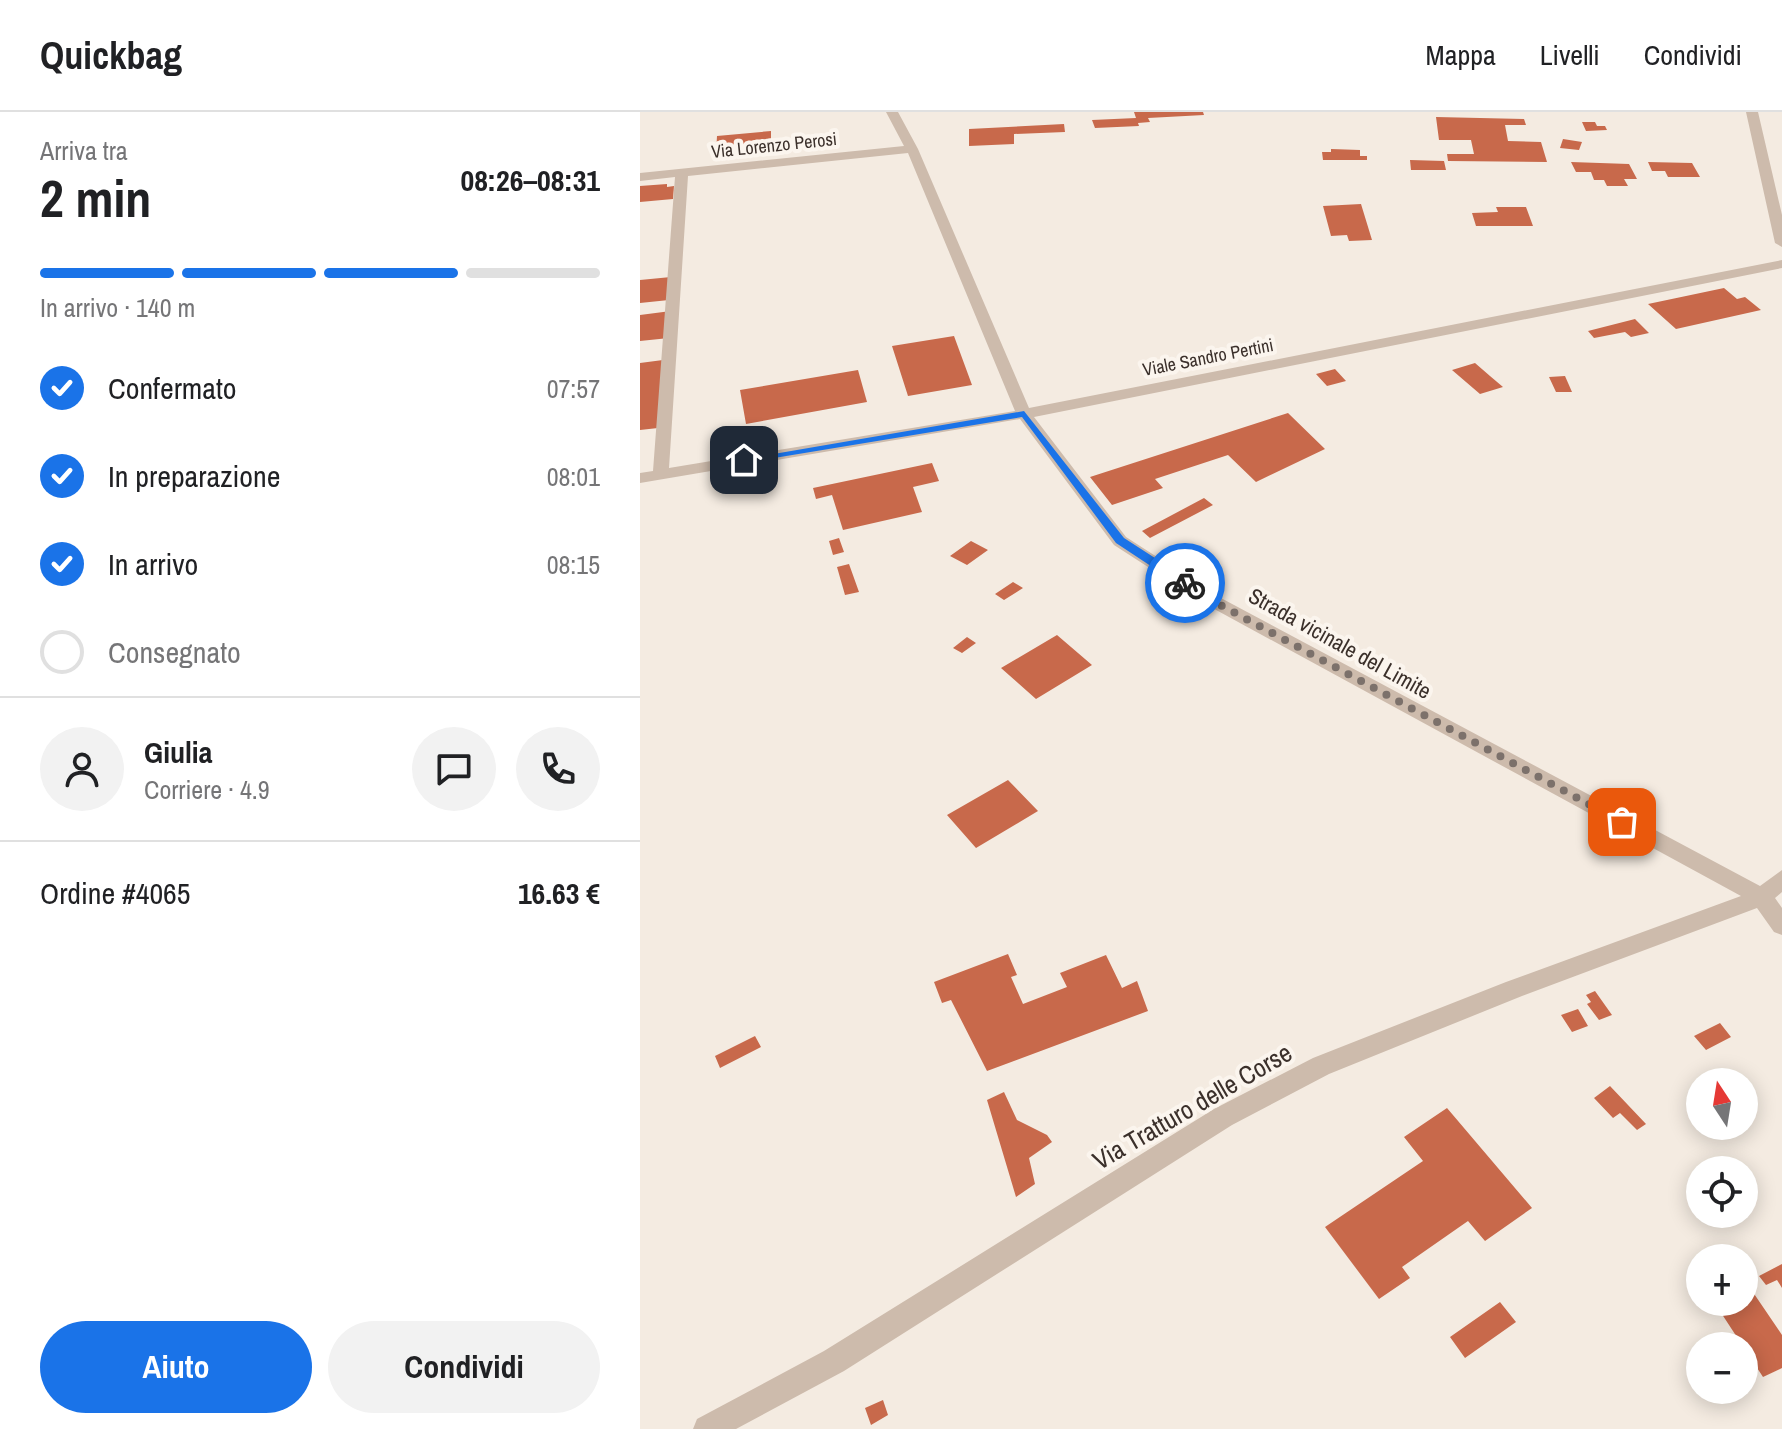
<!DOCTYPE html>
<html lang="it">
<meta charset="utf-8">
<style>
body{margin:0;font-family:"Archivo Narrow",sans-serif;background:#f2f2f2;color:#202124;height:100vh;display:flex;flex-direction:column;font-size:30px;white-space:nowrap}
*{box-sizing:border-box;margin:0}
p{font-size:26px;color:#757577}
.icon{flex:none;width:44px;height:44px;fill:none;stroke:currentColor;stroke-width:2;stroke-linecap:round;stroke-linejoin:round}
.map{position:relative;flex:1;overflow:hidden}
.panel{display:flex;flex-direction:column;background:#fff;width:640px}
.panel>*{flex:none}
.needle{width:52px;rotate:348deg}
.controls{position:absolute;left:1046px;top:956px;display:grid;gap:16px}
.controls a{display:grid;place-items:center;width:72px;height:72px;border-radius:50%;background:#fff;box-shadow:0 4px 20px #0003;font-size:40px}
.pin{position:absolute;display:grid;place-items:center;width:68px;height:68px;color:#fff;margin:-34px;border-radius:16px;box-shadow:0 4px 12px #0006}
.courier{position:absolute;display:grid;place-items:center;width:80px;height:80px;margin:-40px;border:6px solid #1a73e8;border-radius:50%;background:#fff;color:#222;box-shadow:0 2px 10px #0007}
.head em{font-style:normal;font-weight:700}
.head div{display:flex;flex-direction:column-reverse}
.head{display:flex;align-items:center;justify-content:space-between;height:136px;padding:0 40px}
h1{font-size:52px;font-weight:700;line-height:60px}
.bar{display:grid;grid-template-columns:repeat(4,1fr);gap:12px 8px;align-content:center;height:96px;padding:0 40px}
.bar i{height:10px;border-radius:6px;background:#e0e0e0}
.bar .selected{background:#1a73e8}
.bar p{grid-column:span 4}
.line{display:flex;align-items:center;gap:20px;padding:0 40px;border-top:2px solid #e0e0e0}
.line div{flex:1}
.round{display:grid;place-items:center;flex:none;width:84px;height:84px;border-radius:42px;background:#f2f2f2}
ol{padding:0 40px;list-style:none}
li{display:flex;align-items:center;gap:24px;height:88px}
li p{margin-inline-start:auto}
li .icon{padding:8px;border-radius:50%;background:#1a73e8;color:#fff;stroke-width:4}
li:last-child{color:#757577}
li i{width:44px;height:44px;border:4px solid #e0e0e0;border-radius:50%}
.button{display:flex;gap:16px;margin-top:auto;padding:16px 40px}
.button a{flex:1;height:92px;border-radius:48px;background:#1a73e8;color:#fff;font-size:32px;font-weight:700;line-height:92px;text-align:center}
.button a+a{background:#f2f2f2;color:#202124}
header{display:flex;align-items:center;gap:48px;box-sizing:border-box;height:112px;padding:0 40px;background:#fff;border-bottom:2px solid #e0e0e0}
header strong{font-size:38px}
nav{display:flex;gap:44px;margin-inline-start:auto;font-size:28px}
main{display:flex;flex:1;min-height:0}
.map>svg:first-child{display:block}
</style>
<header>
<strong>Quickbag</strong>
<nav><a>Mappa</a><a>Livelli</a><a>Condividi</a></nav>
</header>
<main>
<section class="panel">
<div class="head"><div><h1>2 min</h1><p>Arriva tra</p></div><em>08:26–08:31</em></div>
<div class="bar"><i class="selected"></i><i class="selected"></i><i class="selected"></i><i></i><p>In arrivo · 140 m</p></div>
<ol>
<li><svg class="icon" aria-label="check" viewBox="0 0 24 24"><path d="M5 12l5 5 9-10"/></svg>Confermato<p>07:57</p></li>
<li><svg class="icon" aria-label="check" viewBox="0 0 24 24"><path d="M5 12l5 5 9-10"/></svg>In preparazione<p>08:01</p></li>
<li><svg class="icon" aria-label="check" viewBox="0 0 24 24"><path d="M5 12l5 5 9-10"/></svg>In arrivo<p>08:15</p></li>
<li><i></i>Consegnato</li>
</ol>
<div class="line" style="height:144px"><a class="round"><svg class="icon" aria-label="person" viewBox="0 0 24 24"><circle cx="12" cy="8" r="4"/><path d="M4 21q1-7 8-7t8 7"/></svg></a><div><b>Giulia</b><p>Corriere · 4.9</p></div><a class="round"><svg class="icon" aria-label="chat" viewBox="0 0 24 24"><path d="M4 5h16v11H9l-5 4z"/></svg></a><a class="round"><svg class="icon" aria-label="phone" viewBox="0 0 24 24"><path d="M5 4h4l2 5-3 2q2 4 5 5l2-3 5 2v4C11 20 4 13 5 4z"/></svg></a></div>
<div class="line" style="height:104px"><div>Ordine #4065</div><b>16.63 €</b></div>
<div class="button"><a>Aiuto</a><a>Condividi</a></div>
</section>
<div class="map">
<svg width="1142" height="1317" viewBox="0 0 1142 1317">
<rect width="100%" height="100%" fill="#f4ebe1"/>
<path fill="#c8694b" d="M494 0H563L564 3 508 6 510 10 498 11 499 14 455 16 452 8 496 6Z
M796 5 884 7 886 13H865L868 29 901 30 907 50 808 49 807 42H834L831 28H799Z
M942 10H955L957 14H965L967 18 946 19Z
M424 12 425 20 374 22V32L329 34V17Z
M131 19V36L76 41 77 24Z
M923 27 942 30 939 38 920 36Z
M691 37 720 38V44H727V48H683L682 40H691Z
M770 48 804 49 806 58H771Z
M931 50 989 52 997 67H984L988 74H967L964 68H954L951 60H936Z
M1008 50 1052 51 1060 65H1028L1025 59H1012Z
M27 72V75L34 74 33 87 0 90V74Z
M721 92 732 128 709 129 707 123 691 124 683 94Z
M856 95H886L893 114H836L832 101 858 100Z
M31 165 29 188 0 191V168Z
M1084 176 1097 187 1105 185 1121 198 1036 217 1008 192Z
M31 199 29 226 0 229V203Z
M995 207 1009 221 991 225 985 220 954 226 948 219Z
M314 224 332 273 268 284 252 234Z
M23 248 18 316 0 318V251Z
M835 251 850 264 863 275 840 282 812 258Z
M695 257 706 269 687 274 676 262Z
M218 258 227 290 106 312 100 278Z
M925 264 932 280H916L909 265Z
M648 301 685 337 616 370 588 343 515 367 523 376 472 393 450 365Z
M292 351 299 369 273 375 282 400 203 418 192 383 176 387 173 376Z
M564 386 573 393 510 426 502 419Z
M199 426 204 440 193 443 189 429Z
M331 429 348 438 327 453 310 444Z
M209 452 219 480 205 483 197 455Z
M373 470 383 476 364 488 355 482Z
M417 523 452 553 396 587 361 556Z
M327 525 336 531 322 541 313 536Z
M368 668 398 699 336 736 307 703Z
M368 842 377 863 371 865 383 892 427 875 420 861 466 843 482 876 497 869 508 899 347 959 311 888 302 891 294 870Z
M955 879 972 903 959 908 947 892 951 890 946 883Z
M938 897 948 914 932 920 921 903Z
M1080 911 1091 925 1066 938 1054 924Z
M115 924 121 935 80 956 75 944Z
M970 974 1006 1012 997 1018 980 1001 973 1006 954 986Z
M364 980 377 1008 407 1023 412 1030 389 1046 395 1072 376 1085 347 988Z
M807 996 892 1096 845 1129 828 1109 762 1155 770 1166 739 1187 685 1115 783 1049 764 1025Z
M1142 1152V1176L1137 1168 1126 1173 1119 1164Z
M1104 1167 1142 1223V1256L1123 1265 1074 1190H1104Z
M860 1190 876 1210 825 1246 810 1225Z
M243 1288 248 1303 231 1313 225 1296Z"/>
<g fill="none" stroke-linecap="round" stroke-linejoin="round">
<path fill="#cdbbac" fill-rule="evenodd" d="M246 0H258L278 37 389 296 1142 148V156L394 305 486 425 579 485 1120 774 1142 758V780L1135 786 1142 796V823L1134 820 1117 796 882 884 689 962 592 1013 204 1259 96 1317H53L57 1307 184 1239 574 997 673 946 866 870 1101 784 567 493 474 433 380 307 0 371V361L13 359 35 65 0 69V61L264 34ZM268 41 375 299 29 356 48 64Z
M1106 0H1118L1142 103V135L1135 131Z"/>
</g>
<path fill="#1a73e8" d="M384 299 484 426 549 468V474H541L476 431 382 305 104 351 99 348Z"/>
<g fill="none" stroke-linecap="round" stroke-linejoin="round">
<path stroke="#7c716b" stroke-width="8" stroke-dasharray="0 14.4" d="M545 471 573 489 982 710"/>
</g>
<g text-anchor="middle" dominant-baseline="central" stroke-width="8" stroke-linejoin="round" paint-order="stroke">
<g font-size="18" fill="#3b302b" stroke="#fbf5ee">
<text transform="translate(134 33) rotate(-6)">Via Lorenzo Perosi</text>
<text transform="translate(568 245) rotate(-11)">Viale Sandro Pertini</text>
</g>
<g font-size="22" fill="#3b302b" stroke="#fbf5ee">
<text transform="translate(700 531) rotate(29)">Strada vicinale del Limite</text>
</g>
<g font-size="26" fill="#3b302b" stroke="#fbf5ee">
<text transform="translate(552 994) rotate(-30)">Via Tratturo delle Corse</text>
</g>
</g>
</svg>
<div class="controls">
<a><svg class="needle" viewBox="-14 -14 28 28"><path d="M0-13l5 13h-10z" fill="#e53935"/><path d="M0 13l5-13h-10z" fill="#757577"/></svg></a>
<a><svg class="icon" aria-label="locate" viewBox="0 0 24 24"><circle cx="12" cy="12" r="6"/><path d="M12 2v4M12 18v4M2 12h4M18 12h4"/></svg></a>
<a>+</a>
<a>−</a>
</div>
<div class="pin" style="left:982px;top:710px;background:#ea580c"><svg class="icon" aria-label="bag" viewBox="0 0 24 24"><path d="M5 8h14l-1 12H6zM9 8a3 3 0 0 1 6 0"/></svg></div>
<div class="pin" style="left:104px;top:348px;background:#1f2937"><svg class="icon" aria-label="home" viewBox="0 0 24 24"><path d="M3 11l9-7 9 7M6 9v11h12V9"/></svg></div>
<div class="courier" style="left:545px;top:471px"><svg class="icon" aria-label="bike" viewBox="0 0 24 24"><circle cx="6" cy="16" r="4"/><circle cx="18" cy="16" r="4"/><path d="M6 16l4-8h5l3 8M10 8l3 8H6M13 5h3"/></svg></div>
</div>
</main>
